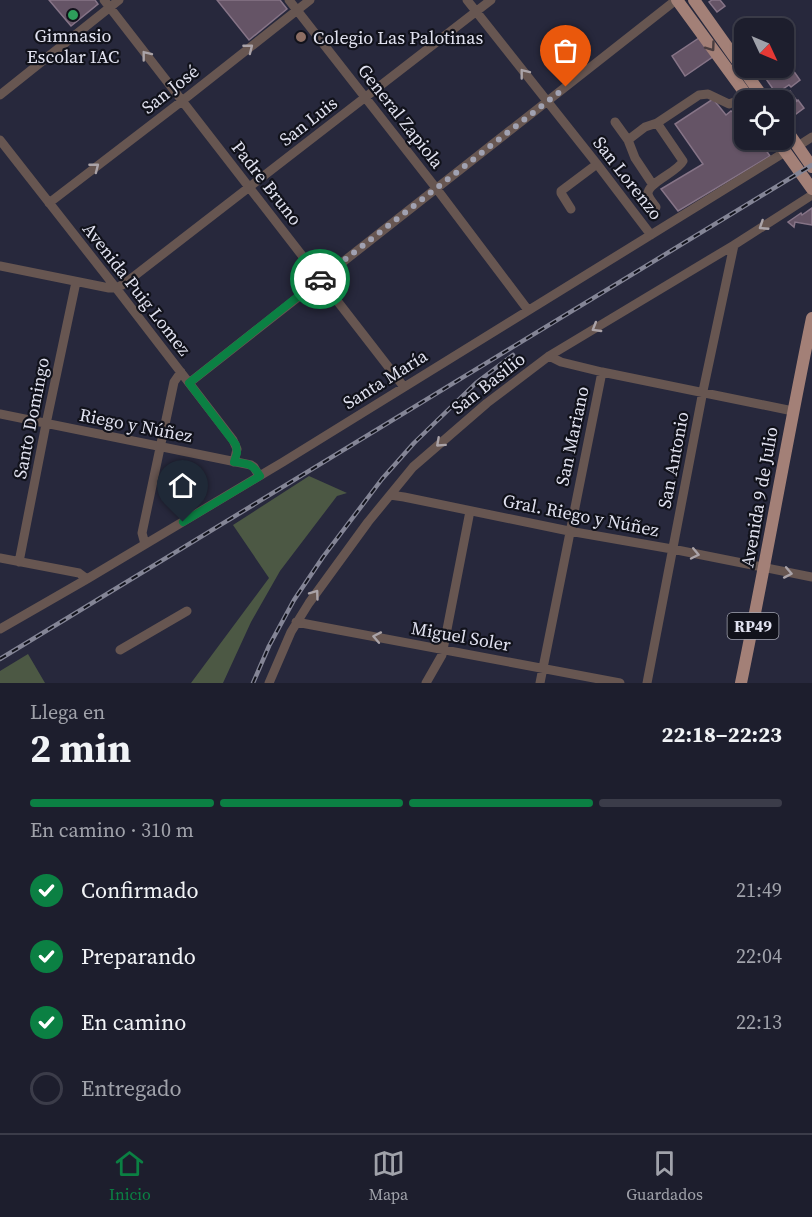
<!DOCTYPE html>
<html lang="es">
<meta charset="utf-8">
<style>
body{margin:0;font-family:"Source Serif 4",serif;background:#252735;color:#f1f3f6;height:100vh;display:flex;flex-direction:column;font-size:22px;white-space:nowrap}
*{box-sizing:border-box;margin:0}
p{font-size:20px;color:#a0a2aa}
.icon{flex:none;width:33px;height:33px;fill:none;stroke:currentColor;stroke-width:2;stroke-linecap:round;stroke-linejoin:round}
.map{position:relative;height:683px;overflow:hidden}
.sheet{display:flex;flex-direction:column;background:#1d1e2d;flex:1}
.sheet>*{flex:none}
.needle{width:39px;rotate:134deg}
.controls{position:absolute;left:734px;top:18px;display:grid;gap:12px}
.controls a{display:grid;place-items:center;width:60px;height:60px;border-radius:12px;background:#1d1e2d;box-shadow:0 2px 4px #0004,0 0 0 2px #3b3c49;font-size:30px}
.pin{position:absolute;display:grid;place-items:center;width:51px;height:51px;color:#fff;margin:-62px -26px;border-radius:50% 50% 50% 0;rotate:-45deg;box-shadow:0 0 6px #0007}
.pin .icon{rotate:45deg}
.courier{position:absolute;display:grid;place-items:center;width:60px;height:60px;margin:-30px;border:4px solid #0b8043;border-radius:50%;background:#fff;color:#222;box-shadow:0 2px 8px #0007}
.overview em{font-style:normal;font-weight:700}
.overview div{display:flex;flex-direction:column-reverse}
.overview{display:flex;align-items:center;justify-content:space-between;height:102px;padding:0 30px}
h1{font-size:39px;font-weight:700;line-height:45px}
.bar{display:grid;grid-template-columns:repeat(4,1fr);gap:9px 6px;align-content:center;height:72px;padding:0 30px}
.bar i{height:8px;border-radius:4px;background:#3b3c49}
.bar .selected{background:#0b8043}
.bar p{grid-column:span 4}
ol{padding:0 30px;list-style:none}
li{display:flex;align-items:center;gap:18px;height:66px}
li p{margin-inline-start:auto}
li .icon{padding:6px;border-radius:50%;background:#0b8043;color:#fff;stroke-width:4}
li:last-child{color:#a0a2aa}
li i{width:33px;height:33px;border:3px solid #3b3c49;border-radius:50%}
.menu{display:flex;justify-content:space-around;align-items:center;height:84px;border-top:2px solid #3b3c49;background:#1d1e2d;font-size:16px;color:#a0a2aa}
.menu a{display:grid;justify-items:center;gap:3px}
.menu .selected{color:#0b8043}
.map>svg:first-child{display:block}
</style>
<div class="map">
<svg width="812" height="683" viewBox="0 0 812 683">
<rect width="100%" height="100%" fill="#27283c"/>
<path fill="#4c5844" d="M309 476 347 493 337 496 280 571 251 622 223 683H191L269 578 233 525Z
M28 654 45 683H0V671Z"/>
<path fill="#655466" stroke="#867487" stroke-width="1.5" d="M49 0H95L98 4 71 26Z
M217 0H280L287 9 249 40Z
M712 0H720L725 6 717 12 709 2Z
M744 35V49L738 40Z
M699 38 714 56 685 76 672 56Z
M788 63 800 80 791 87 789 85 783 89 786 94 780 99 766 79Z
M790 91 797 101 790 105 783 96Z
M713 99 726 115 731 111 744 120V140H759L770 156 678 211 661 189 703 164 675 124Z
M798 100 804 108 792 117 786 108Z
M812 208V225L795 222 794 227 788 222 801 213 802 215Z"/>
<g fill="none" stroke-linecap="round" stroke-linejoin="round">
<path stroke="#675651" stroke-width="9" d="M104 0 404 387
M289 0 436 188 528 310
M467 0 597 164 651 235
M0 95 119 0
M615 122 628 140 635 158 653 185
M0 140 116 288 233 440 237 449 234 462
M628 140 645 127 657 123 699 95 708 94 729 104 740 100 746 95
M798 146 812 137
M49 203 182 101 310 0
M656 207C654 204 649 199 648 194 647 183 678 172 683 161L657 123
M571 209 561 193V191L597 164
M0 266 109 288H116L124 284 491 0
M549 356 561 362 602 372 793 411
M189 383 676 0
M0 414 251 465 254 467 259 476
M390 495 404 497 569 531 672 549 812 577
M145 544 142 533 174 382 181 372
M0 558 79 573 87 579
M19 562 46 424 76 282
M296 622 620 683
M0 629 87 579 283 462 785 152
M120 650 187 611
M269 683 291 632 309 603 368 522 413 467 487 403 549 356 734 245 812 195
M426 683 442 655 470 511
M540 683 602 372
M647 683 703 391 734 245"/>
<path stroke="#a38077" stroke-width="12" d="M677 0 750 100
M694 0 765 100
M783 125 812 167
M777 140 812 189
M741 683C766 562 787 439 812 318"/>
<defs>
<path id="rail" d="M0 659 812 165
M253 683 269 646 294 600 323 557 382 479 414 443 476 383 513 355"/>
</defs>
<use href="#rail" stroke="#848596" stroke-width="4.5"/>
<use href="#rail" stroke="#11121b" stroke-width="2" stroke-dasharray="7" stroke-linecap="butt"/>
</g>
<defs><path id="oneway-chevron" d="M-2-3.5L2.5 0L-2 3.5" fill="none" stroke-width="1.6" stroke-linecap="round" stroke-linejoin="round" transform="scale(1.5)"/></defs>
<use stroke="#4b3e40" href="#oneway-chevron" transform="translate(711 47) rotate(54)"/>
<g stroke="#aaa3a8">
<use href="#oneway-chevron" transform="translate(249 48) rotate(-38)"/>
<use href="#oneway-chevron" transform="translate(146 55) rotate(-128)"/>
<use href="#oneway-chevron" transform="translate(524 73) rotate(-128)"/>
<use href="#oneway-chevron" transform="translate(95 167) rotate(-38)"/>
<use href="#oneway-chevron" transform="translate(763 226) rotate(147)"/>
<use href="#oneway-chevron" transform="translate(596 328) rotate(149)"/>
<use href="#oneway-chevron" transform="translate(440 443) rotate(138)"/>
<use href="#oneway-chevron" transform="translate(695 554) rotate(12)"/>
<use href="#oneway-chevron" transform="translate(788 573) rotate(11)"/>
<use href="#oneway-chevron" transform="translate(315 594) rotate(-54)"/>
<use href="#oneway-chevron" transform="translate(377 637) rotate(-169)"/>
</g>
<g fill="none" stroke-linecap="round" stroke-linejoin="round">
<path stroke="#a0a1b1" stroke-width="6" stroke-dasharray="0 10.8" d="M320 279 566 87"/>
<path stroke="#0b8043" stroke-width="8" d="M183 522 260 476C252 463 248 464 234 462L237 453 236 445 189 383 320 279"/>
</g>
<circle fill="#2e9e5b" stroke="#11121b" stroke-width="2" cx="73" cy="15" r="6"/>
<circle fill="#8d6e63" stroke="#11121b" stroke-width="2" cx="301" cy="37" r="6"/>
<g text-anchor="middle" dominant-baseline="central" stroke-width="4.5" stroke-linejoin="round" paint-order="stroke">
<rect fill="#11121b" stroke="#a3a4b0" stroke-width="1.5" x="727.5" y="613" width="51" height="26" rx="4.5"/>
<g font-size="16" font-weight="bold" fill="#e1e2f0">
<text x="753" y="626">RP49</text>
</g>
<g font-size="18" fill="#e1e2f0" stroke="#11121b">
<text x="73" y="35">Gimnasio<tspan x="73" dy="21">Escolar IAC</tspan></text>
<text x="313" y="37" text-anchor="start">Colegio Las Palotinas</text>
</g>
<g font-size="18" fill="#e1e2f0" stroke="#11121b">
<text transform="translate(170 89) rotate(-38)">San José</text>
<text transform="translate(401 116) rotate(52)">General Zapiola</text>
<text transform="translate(308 121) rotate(-38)">San Luis</text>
<text transform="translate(628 178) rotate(52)">San Lorenzo</text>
<text transform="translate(267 183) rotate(52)">Padre Bruno</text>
<text transform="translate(137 289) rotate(52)">Avenida Puig Lomez</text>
<text transform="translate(385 379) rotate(-32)">Santa María</text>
<text transform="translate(488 383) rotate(-38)">San Basilio</text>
<text transform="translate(31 418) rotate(-79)">Santo Domingo</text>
<text transform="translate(136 425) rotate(11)">Riego y Núñez</text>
<text transform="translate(572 436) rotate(-78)">San Mariano</text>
<text transform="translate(673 460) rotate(-79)">San Antonio</text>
<text transform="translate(759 497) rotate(-80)">Avenida 9 de Julio</text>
<text transform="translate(581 515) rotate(11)">Gral. Riego y Núñez</text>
<text transform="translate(461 636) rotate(10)">Miguel Soler</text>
</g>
</g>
</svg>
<div class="controls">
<a><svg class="needle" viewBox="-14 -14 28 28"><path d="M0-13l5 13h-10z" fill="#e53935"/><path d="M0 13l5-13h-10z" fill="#a0a2aa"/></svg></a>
<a><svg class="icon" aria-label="locate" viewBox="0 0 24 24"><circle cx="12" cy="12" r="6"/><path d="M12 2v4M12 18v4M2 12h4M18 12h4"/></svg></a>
</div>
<div class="pin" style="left:566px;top:87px;background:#ea580c"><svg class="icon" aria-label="bag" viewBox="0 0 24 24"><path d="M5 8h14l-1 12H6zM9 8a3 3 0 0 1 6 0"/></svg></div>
<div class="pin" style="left:183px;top:522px;background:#1f2937"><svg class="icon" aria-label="home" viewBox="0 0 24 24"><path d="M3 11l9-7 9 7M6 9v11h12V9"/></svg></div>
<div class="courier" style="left:320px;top:279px"><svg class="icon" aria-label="car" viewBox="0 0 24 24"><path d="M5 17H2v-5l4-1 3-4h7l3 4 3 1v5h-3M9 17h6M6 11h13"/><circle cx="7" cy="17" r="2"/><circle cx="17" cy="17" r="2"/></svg></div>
</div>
<section class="sheet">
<div class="overview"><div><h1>2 min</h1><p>Llega en</p></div><em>22:18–22:23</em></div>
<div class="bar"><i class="selected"></i><i class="selected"></i><i class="selected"></i><i></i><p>En camino · 310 m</p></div>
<ol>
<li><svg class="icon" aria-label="check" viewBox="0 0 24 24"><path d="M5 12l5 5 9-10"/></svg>Confirmado<p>21:49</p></li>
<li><svg class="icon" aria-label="check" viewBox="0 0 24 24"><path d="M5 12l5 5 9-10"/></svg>Preparando<p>22:04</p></li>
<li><svg class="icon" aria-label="check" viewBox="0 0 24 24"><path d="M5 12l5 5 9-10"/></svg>En camino<p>22:13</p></li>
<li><i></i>Entregado</li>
</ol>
</section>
<nav class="menu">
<a class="selected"><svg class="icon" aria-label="home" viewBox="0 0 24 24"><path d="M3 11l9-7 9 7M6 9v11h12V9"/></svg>Inicio</a>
<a><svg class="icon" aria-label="map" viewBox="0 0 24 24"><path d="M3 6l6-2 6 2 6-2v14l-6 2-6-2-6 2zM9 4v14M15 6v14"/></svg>Mapa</a>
<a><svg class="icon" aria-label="saved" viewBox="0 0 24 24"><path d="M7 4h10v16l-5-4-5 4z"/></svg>Guardados</a>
</nav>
